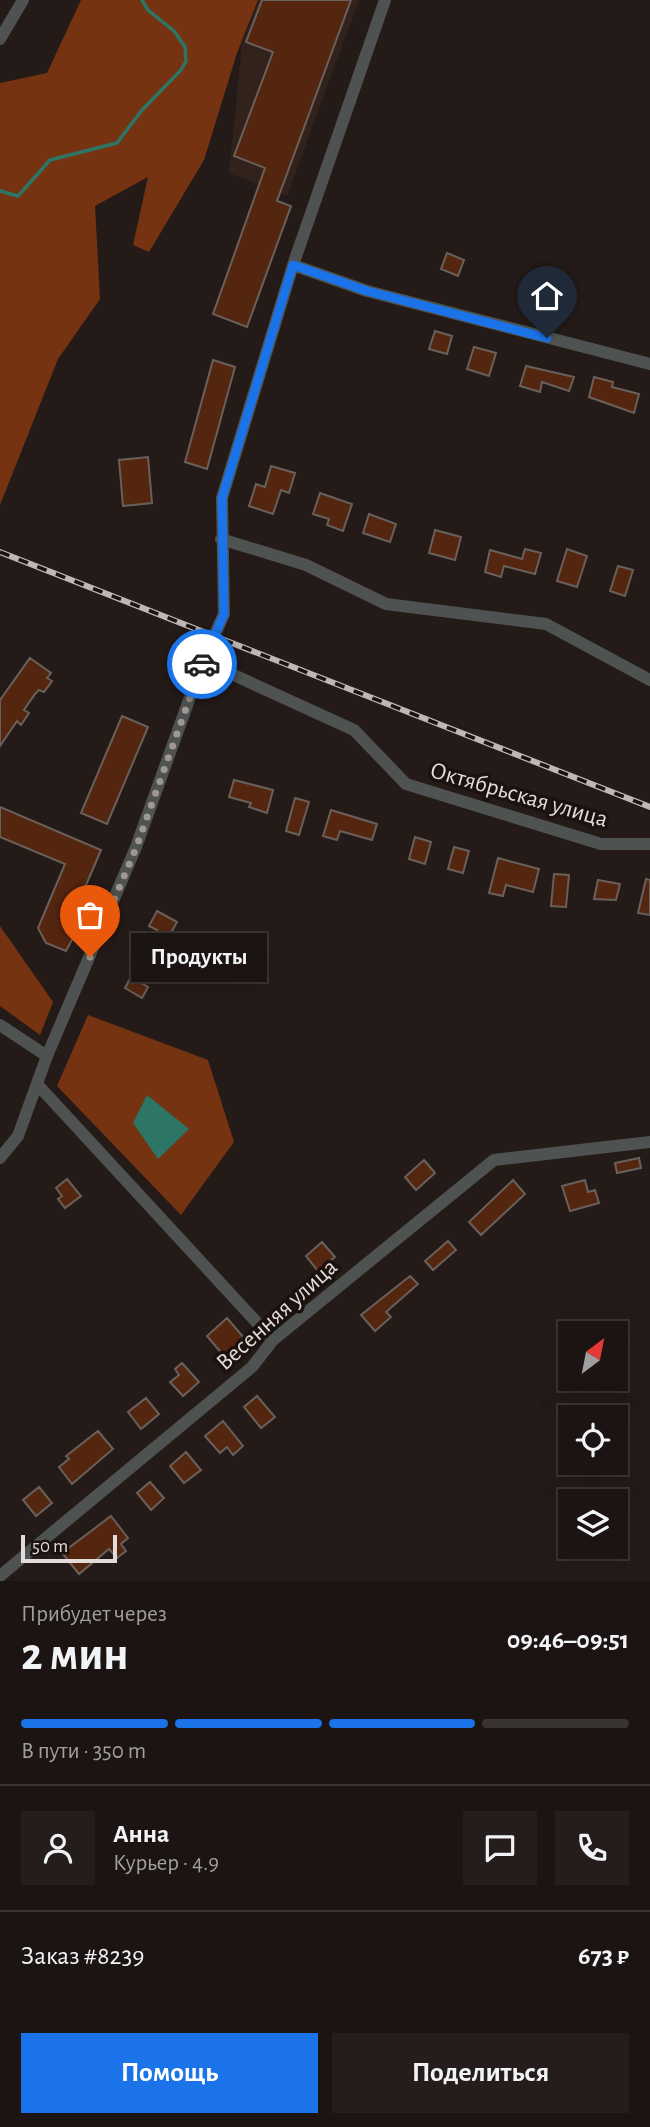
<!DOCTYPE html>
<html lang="ru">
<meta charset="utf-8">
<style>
body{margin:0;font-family:"Alegreya Sans",sans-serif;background:#241d1b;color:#f1f3f6;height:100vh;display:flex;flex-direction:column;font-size:26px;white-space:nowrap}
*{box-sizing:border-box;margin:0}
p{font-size:23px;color:#a09e9f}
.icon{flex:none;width:38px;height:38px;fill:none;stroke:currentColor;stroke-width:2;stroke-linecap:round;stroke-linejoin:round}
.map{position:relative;height:1581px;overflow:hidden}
.side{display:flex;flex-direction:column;background:#1b1412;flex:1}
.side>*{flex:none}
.needle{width:46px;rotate:32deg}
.controls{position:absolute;left:558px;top:1321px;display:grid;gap:14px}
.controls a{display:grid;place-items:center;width:70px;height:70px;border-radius:0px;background:#1b1412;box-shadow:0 7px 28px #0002,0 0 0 2px #393332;font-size:35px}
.scale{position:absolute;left:21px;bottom:18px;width:96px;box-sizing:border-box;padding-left:7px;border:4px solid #e2dbd9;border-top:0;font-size:19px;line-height:24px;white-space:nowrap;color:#e2dbd9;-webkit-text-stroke:5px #1b120f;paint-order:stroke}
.pin{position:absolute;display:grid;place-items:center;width:60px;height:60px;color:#fff;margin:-72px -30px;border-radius:50% 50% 50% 0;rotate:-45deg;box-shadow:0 0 7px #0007}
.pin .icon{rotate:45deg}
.courier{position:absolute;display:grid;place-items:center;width:70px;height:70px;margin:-35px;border:5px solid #1a73e8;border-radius:50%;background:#fff;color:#222;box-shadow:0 2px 9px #0007}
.bubble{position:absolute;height:49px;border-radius:0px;background:#1b1412;box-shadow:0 7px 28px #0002,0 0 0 2px #393332;font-size:23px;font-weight:700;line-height:49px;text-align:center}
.overview em{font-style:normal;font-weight:700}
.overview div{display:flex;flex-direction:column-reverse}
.overview{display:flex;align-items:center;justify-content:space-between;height:119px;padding:0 21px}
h1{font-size:46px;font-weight:700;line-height:52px}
.bar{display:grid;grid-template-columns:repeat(4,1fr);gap:10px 7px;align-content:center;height:84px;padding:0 21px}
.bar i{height:9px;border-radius:5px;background:#393332}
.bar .current{background:#1a73e8}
.bar p{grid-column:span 4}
.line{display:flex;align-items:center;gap:18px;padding:0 21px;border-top:2px solid #393332}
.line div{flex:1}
.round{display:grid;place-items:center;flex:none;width:74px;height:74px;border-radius:0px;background:#241d1b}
.action{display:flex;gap:14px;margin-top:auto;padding:14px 21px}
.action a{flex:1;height:80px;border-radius:0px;background:#1a73e8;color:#fff;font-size:28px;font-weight:700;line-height:80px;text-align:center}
.action a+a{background:#241d1b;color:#f1f3f6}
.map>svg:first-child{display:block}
</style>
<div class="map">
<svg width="650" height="1581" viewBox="0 0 650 1581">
<rect width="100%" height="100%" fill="#241b18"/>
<path fill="#31221c" d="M259 0H359L287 196 229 173 242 44Z"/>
<path fill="#753312" d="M81 0H258L237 53 204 160 149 252 133 245 148 177 95 206 100 299 58 359 0 505V83L47 73Z
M0 926 53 1002 40 1035 0 1006Z
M88 1015 208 1060 234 1142 181 1215 57 1086Z"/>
<path fill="#2d7564" d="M147 1095 189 1129 158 1159 133 1123Z"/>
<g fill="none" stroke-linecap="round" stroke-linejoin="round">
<path stroke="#2d7564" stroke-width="3.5" d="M0 191 18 196 50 160 117 143 142 110 181 70 186 61 185 47 174 31 148 10 142 0"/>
</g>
<path fill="#542610" stroke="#6a605b" stroke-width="2" d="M262 0H351L277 201 291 206 247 327 213 314 265 168 234 156 273 52 246 42Z
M447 253 464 260 458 276 441 269Z
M435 331 452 336 447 354 429 349Z
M474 347 496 353 489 376 467 369Z
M213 360 235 367 207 469 185 462Z
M526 366 574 377 569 391 542 382 540 392 520 386Z
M594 377 613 382 612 387 639 394 634 413 589 397Z
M148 457 152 503 123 506 119 460Z
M271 466 295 473 289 493 281 490 273 514 249 506 256 484 265 487Z
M320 493 352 504 343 531 327 525 329 519 313 514Z
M369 514 396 524 390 542 363 533Z
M435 530 461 537 455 560 429 553Z
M525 549 541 553 535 574 504 566 501 577 485 572 490 550 522 559Z
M567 549 587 556 577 587 557 581Z
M618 566 633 570 625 596 610 591Z
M30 658 51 673 47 678 52 681 44 692 39 690 35 694 24 710 29 713 21 725 17 721 0 746V700Z
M122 716 148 727 107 824 81 813Z
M234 780 273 790 267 813 249 807 251 803 229 797Z
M295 798 309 802 299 835 286 831Z
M0 807 101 850 66 932 74 936 66 951 46 943 38 928 65 864 0 837Z
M331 810 377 824 372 840 340 831 337 840 323 836Z
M415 837 431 842 425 864 409 859Z
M454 847 469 851 463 873 448 869Z
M498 858 539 869 533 892 506 885 503 896 489 893Z
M554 874 569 875 566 907 551 906Z
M646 879 650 880V915L638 913Z
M598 880 620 884 616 900 594 899Z
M157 911 177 922 166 942 154 935 157 930 149 926Z
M131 977 148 987 142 998 125 988Z
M639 1158 641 1168 617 1173 615 1163Z
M424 1160 435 1173 416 1190 405 1177Z
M67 1179 81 1196 65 1208 58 1199 62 1196 56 1188Z
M513 1180 525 1194 481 1235 469 1222Z
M585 1180 588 1192 595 1190 599 1203 570 1211 562 1186Z
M448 1241 456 1250 433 1270 425 1261Z
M322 1242 335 1257 318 1271 306 1256Z
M410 1276 418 1284 386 1312 391 1317 375 1331 361 1315Z
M227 1318 244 1338 224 1356 207 1336Z
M182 1363 199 1382 183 1396 170 1382 179 1375 175 1369Z
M257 1396 275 1417 261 1428 244 1407Z
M146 1398 159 1414 141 1429 128 1412Z
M223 1421 243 1446 233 1455 227 1447 220 1453 205 1436Z
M98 1431 113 1449 72 1484 59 1467 69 1459 66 1456Z
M186 1452 201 1470 184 1483 170 1466Z
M150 1482 164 1498 151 1510 137 1493Z
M39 1487 52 1503 36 1516 23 1500Z
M111 1516 128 1538 121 1544 126 1551 117 1558 109 1549 79 1574 62 1553Z"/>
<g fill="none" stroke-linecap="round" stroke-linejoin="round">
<path stroke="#4e5351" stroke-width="12" d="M0 39 23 0
M293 265 367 291 650 364
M221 539 306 565 386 604 546 624 650 680
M203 661 354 730 406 784 601 844H650
M0 1025 47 1056
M37 1084 273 1340
M0 1158 18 1136 47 1056 136 847 203 661 224 614 222 498 293 265 385 0
M0 1576 252 1367 273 1340 494 1160 650 1142"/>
<defs>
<path id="rail" d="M0 552 650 807"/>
</defs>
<use href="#rail" stroke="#beb7b5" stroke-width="6"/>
<use href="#rail" stroke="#1b120f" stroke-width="3.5" stroke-dasharray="10" stroke-linecap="butt"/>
</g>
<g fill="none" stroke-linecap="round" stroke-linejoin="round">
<path stroke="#a09895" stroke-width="7" stroke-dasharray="0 12.6" d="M90 957 136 848 202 664"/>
<path stroke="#1a73e8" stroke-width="9" d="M202 664 224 614 222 498 293 265 367 291 547 338"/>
</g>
<g text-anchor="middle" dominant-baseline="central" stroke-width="7" stroke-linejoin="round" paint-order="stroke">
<g font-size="24" fill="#e2dbd9" stroke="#1b120f">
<text transform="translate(519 795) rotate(16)">Октябрьская улица</text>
<text transform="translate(277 1315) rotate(-42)">Весенняя улица</text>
</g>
</g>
</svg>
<div class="controls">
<a><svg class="needle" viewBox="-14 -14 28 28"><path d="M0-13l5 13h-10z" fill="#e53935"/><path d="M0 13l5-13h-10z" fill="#a09e9f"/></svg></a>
<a><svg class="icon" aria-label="locate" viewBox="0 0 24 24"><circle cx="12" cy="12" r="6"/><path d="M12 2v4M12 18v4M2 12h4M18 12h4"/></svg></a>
<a><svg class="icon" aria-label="layers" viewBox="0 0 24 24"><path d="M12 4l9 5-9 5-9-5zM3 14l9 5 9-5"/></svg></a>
</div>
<div class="scale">50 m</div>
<div class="pin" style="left:90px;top:957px;background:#ea580c"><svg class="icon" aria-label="bag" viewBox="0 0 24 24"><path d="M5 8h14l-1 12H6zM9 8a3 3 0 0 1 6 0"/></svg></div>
<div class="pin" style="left:547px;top:338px;background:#1f2937"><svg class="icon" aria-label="home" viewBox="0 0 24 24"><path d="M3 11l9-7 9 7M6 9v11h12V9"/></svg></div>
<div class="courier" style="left:202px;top:664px"><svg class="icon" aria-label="car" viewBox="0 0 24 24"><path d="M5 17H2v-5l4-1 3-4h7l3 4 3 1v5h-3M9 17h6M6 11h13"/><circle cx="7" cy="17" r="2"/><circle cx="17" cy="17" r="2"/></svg></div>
<div class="bubble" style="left:131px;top:933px;width:136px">Продукты</div>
</div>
<section class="side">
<div class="overview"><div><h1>2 мин</h1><p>Прибудет через</p></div><em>09:46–09:51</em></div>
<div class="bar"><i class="current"></i><i class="current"></i><i class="current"></i><i></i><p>В пути · 350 m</p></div>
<div class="line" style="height:126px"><a class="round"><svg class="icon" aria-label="person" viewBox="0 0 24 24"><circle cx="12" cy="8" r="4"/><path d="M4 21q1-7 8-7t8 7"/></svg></a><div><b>Анна</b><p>Курьер · 4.9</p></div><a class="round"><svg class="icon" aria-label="chat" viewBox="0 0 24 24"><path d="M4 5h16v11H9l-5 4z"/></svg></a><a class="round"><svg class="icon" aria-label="phone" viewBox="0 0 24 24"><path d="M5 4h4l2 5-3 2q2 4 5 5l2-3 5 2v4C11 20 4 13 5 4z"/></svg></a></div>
<div class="line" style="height:91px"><div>Заказ #8239</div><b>673 ₽</b></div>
<div class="action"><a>Помощь</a><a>Поделиться</a></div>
</section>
